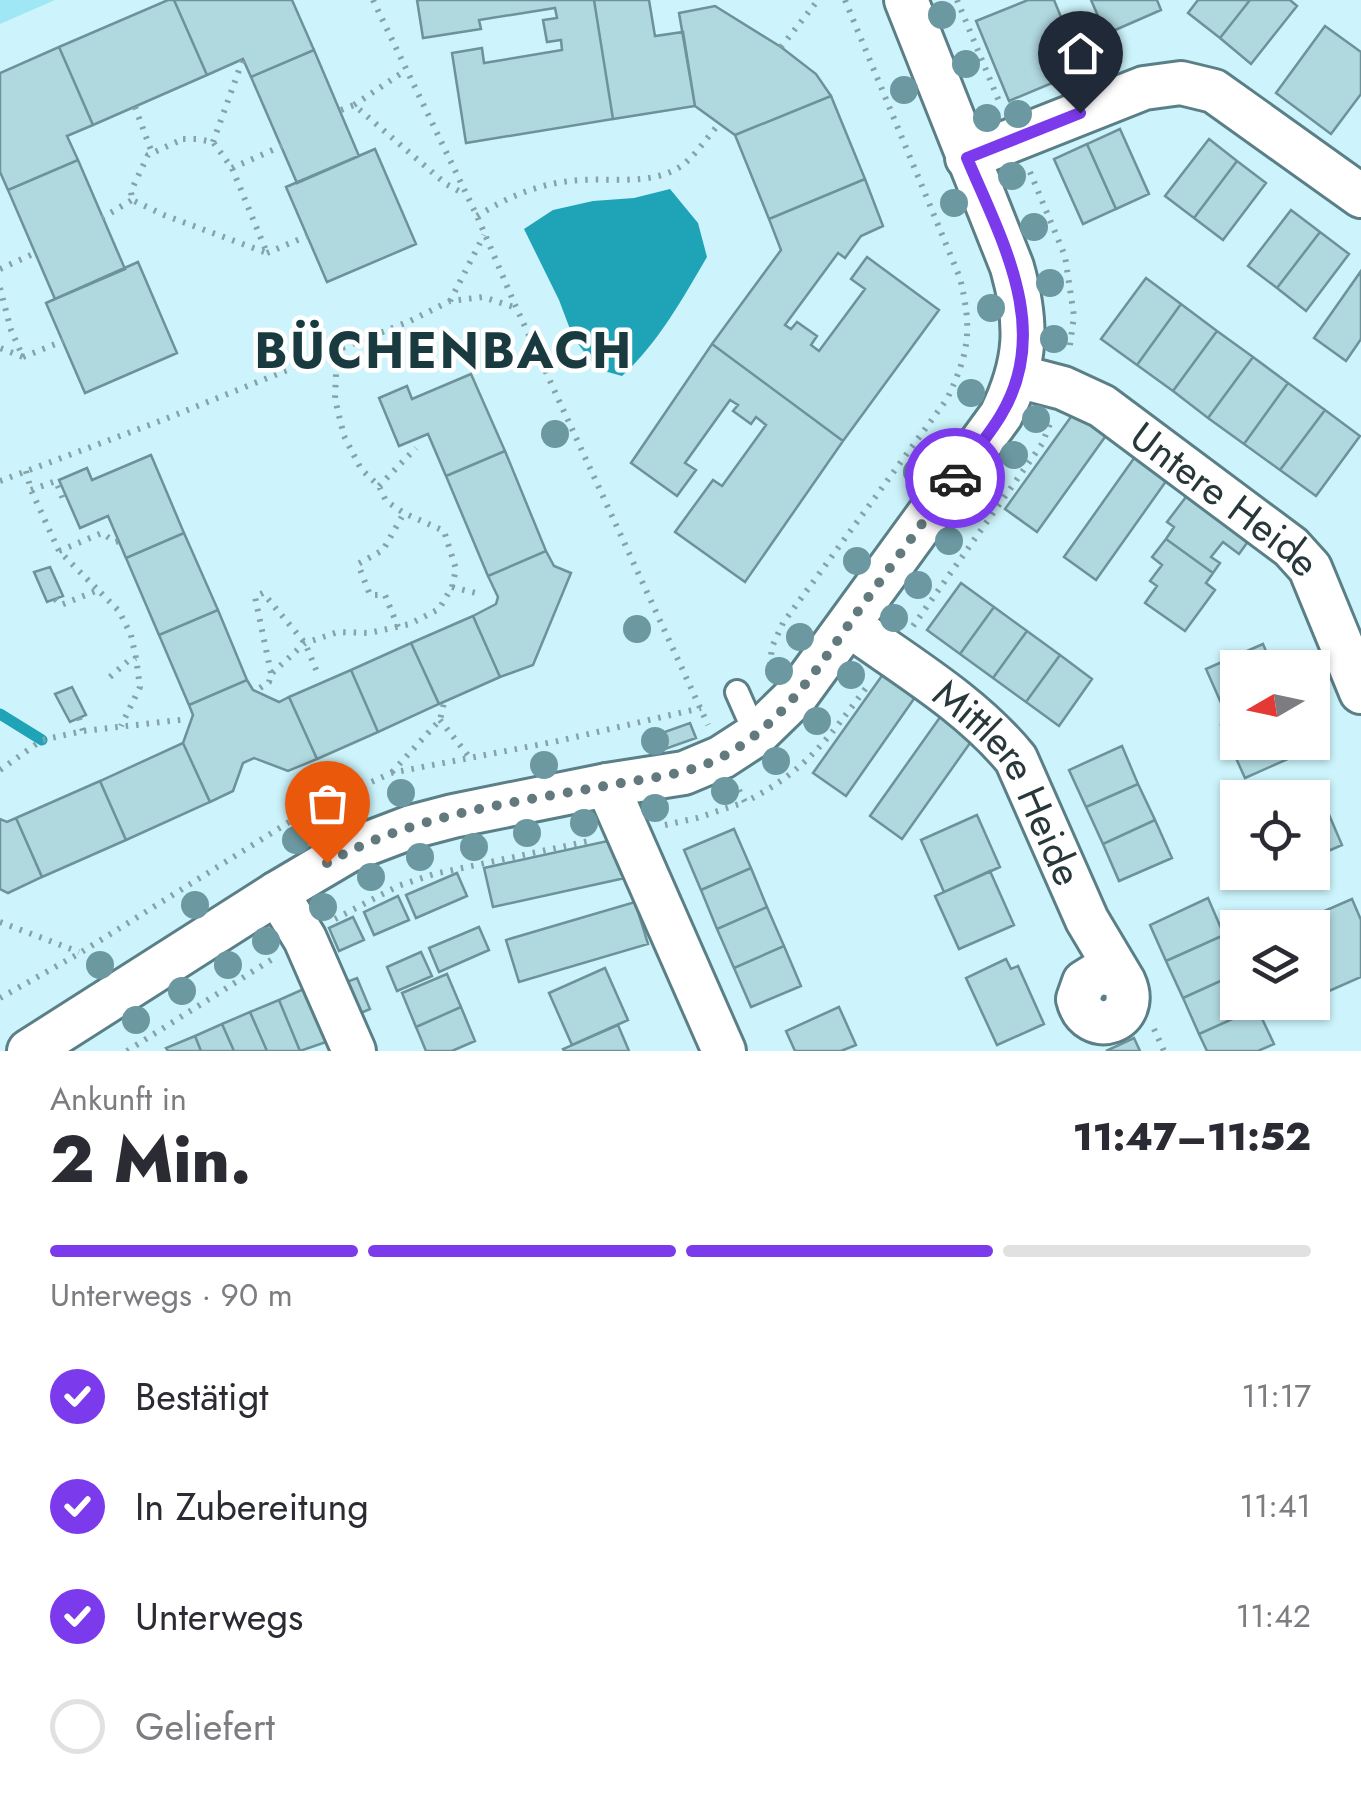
<!DOCTYPE html>
<html lang="de">
<meta charset="utf-8">
<style>
body{margin:0;font-family:Jost,sans-serif;background:#f7f7f7;color:#2b2b33;height:100vh;display:flex;flex-direction:column;font-size:38px;white-space:nowrap}
*{box-sizing:border-box;margin:0}
p{font-size:32px;color:#7c7c81}
.icon{flex:none;width:55px;height:55px;fill:none;stroke:currentColor;stroke-width:2;stroke-linecap:round;stroke-linejoin:round}
.map{position:relative;height:1051px;overflow:hidden}
.details{display:flex;flex-direction:column;background:#fff;flex:1}
.details>*{flex:none}
.needle{width:65px;rotate:261deg}
.controls{position:absolute;left:1220px;top:650px;display:grid;gap:20px}
.controls a{display:grid;place-items:center;width:110px;height:110px;border-radius:0px;background:#fff;box-shadow:0 2px 8px #0004;font-size:50px}
.pin{position:absolute;display:grid;place-items:center;width:85px;height:85px;color:#fff;margin:-102px -42px;border-radius:50% 50% 50% 0;rotate:-45deg;box-shadow:0 0 10px #0007}
.pin .icon{rotate:45deg}
.courier{position:absolute;display:grid;place-items:center;width:100px;height:100px;margin:-50px;border:8px solid #7c3aed;border-radius:50%;background:#fff;color:#222;box-shadow:0 2px 12px #0007}
.head em{font-style:normal;font-weight:800}
.head div{display:flex;flex-direction:column-reverse}
.head{display:flex;align-items:center;justify-content:space-between;height:170px;padding:0 50px}
h1{font-size:65px;font-weight:800;line-height:75px}
.bar{display:grid;grid-template-columns:repeat(4,1fr);gap:15px 10px;align-content:center;height:120px;padding:0 50px}
.bar i{height:12px;border-radius:8px;background:#e1e1e2}
.bar .active{background:#7c3aed}
.bar p{grid-column:span 4}
ol{padding:0 50px;list-style:none}
li{display:flex;align-items:center;gap:30px;height:110px}
li p{margin-inline-start:auto}
li .icon{padding:10px;border-radius:50%;background:#7c3aed;color:#fff;stroke-width:4}
li:last-child{color:#7c7c81}
li i{width:55px;height:55px;border:5px solid #e1e1e2;border-radius:50%}
.map>svg:first-child{display:block}
</style>
<div class="map">
<svg width="1361" height="1051" viewBox="0 0 1361 1051">
<rect width="100%" height="100%" fill="#cdf4fc"/>
<path fill="#9fe7f4" d="M0 0H55L0 24Z"/>
<path fill="#1fa4b7" d="M670 189 698 223 707 257C682 300 658 343 622 376L597 369 573 337 559 300 524 229 553 210 593 201 634 198Z"/>
<g fill="none" stroke-linecap="round" stroke-linejoin="round">
<path stroke="#1fa4b7" stroke-width="11" d="M0 714 42 740"/>
</g>
<path fill="#b0d8df" stroke="#6d9299" stroke-width="2.5" d="M168 0H174L207 75 93 125 59 47Z
M174 0H292L314 50 251 77 243 59 207 75Z
M417 0H594L613 119 466 143 452 53 482 48 484 63 562 50 561 40 547 42 543 20 557 18 555 8 479 20 481 29 423 38Z
M594 0H649L655 36 683 32 695 106 613 119Z
M1028 0H1054L1083 70 1009 101 976 21Z
M1091 0H1157L1161 10 1106 34Z
M1198 0H1250L1220 38 1188 13Z
M1250 0H1290L1297 6 1251 64 1220 38Z
M715 6 781 47 816 74 831 96 735 135 695 106 679 13Z
M1325 26 1361 52V94L1331 134 1276 93Z
M59 47 93 125 67 136 78 160 8 190 0 172V73Z
M314 50 359 156 297 183 251 77Z
M831 96 865 179 769 219 735 135Z
M1120 129 1149 194 1116 209 1087 144Z
M1209 139 1237 161 1194 218 1165 196Z
M1087 144 1116 209 1083 224 1054 159Z
M375 149 416 244 327 282 286 187Z
M78 160 125 269 55 299 8 190Z
M1237 161 1266 183 1223 240 1194 218Z
M865 179 883 226 861 236 845 258 838 253 785 325 791 329 797 322 817 336 811 345 819 351 865 289 851 279 867 257 939 310 843 441 712 344 781 250 769 219Z
M1291 210 1320 232 1277 288 1248 266Z
M1320 232 1349 254 1306 311 1277 288Z
M138 262 177 353 85 393 46 303Z
M1361 271V339L1346 361 1314 338Z
M1146 278 1181 304 1137 365 1101 339Z
M1181 304 1217 331 1173 391 1137 365Z
M1217 331 1253 357 1208 418 1173 391Z
M712 344 843 441 745 582 675 532 713 480 722 486 766 425 756 417 751 424 733 411 738 405 730 400 685 463 696 470 677 496 631 463Z
M1253 357 1288 383 1244 444 1208 418Z
M471 374 505 451 446 476 428 434 399 446 379 398 407 386 412 399Z
M1288 383 1325 410 1280 470 1244 444Z
M1078 407 1110 430 1037 532 1005 509Z
M1325 410 1360 436 1316 496 1280 470Z
M505 451 546 551 488 576 446 476Z
M1137 454 1169 477 1096 580 1064 557Z
M151 455 184 533 126 558 108 516 80 528 59 480 87 468 92 480Z
M1195 485 1252 536 1239 554 1223 542 1211 557 1220 563 1213 573 1166 539 1174 527 1167 522Z
M184 533 218 610 159 635 126 558Z
M1166 539 1213 573 1206 583 1215 590 1185 631 1145 603 1157 586 1150 581 1162 565 1152 557Z
M546 551 554 566 571 573 533 665 500 677 473 616 496 604 498 597 488 576Z
M50 567 63 596 47 602 34 572Z
M961 583 994 607 960 654 927 630Z
M994 607 1027 631 993 678 960 654Z
M218 610 247 680 189 705 159 635Z
M473 616 500 677 439 704 411 643Z
M1027 631 1060 655 1026 702 993 678Z
M411 643 439 704 378 732 351 670Z
M1263 644 1273 668H1238V718L1229 721 1206 669Z
M1060 655 1092 679 1059 726 1026 702Z
M351 670 378 732 317 759 289 697Z
M886 670 918 693 846 796 813 773Z
M247 680 253 690 279 702 289 697 317 759 288 771 254 758 243 763 233 791 210 802 183 743 193 715 189 705Z
M72 687 86 715 70 722 55 694Z
M943 713 975 736 902 839 870 816Z
M1238 718V742H1294L1299 754 1245 778 1221 725Z
M690 723 696 738 665 749 659 734Z
M183 743 210 802 126 840 100 781Z
M1122 746 1138 784 1086 807 1069 770Z
M100 781 126 840 42 877 16 818Z
M1138 784 1155 820 1103 844 1086 807Z
M1309 787 1314 799 1321 796 1342 845 1312 858V798H1286Z
M977 815 1000 867 944 892 921 840Z
M16 818 42 877 8 893 0 889V819L7 822Z
M1155 820 1172 858 1119 881 1103 844Z
M734 829 751 868 701 890 684 850Z
M617 839 625 878 493 907 484 868Z
M751 868 767 907 717 929 701 890Z
M990 871 1014 925 959 949 935 896Z
M457 873 467 896 416 918 406 895Z
M398 896 409 920 374 935 364 912Z
M1208 898 1224 935 1166 961 1150 925Z
M1352 899 1361 920V977L1329 991 1312 952V928H1302L1299 922Z
M635 902 648 944 519 982 506 940Z
M767 907 784 946 734 968 717 929Z
M353 917 364 940 339 951 329 928Z
M479 927 489 950 439 972 429 948Z
M1224 935 1238 964V973L1183 998 1166 961Z
M784 946 801 986 751 1007 734 968Z
M421 952 432 976 397 991 387 967Z
M1006 959 1011 969 1018 966 1044 1024 997 1045 966 978Z
M605 968 628 1020 572 1045 549 993Z
M1238 973V1002H1255L1257 1008 1199 1034 1183 998Z
M447 974 461 1007 416 1027 402 993Z
M357 978 370 1009 356 1015 344 983Z
M306 988 329 1041 300 1051 279 1000Z
M279 1000 300 1051H267L250 1012Z
M461 1007 475 1041 452 1051H426L416 1027Z
M839 1007 856 1045 841 1051H795L786 1031Z
M1257 1008 1274 1044 1258 1051H1207L1199 1034Z
M250 1012 267 1051H234L222 1024Z
M222 1024 234 1051H201L195 1036Z
M618 1025 629 1051H564L563 1049Z
M195 1036 201 1051H168L166 1048Z
M1134 1038 1140 1051H1106Z"/>
<g fill="none" stroke-linecap="round" stroke-linejoin="round">
<defs>
<path id="service" d="M737 692 756 735"/>
<g id="minor">
<path d="M967 158 1144 88 1181 83 1214 91 1361 196"/>
<path id="s1" d="M1017 376 1063 388 1102 406 1291 547 1310 568 1361 692"/>
<path id="s2" d="M849 625C906 666 971 704 1016 759L1087 920 1124 982C1142 1022 1088 1040 1078 999L1084 982 1100 972 1117 976 1124 982"/>
<path d="M607 785 724 1051"/>
<path d="M277 893 305 939 354 1051"/>
<path d="M29 1051 277 893 348 851 411 827 453 816 607 785 684 773 722 757 756 735 797 695 1001 415C1027 361 1028 324 1012 267L906 0"/>
</g>
</defs>
<use href="#service" stroke="#5b7f86" stroke-width="28"/>
<use href="#minor" stroke="#5b7f86" stroke-width="48"/>
<path stroke="#86a3a8" stroke-width="6" stroke-dasharray="2.5 8" stroke-linecap="butt" d="M373 0 477 216 516 307 708 725
M957 0 1001 106
M781 47 818 0
M354 105 406 70
M135 107 152 153
M341 110 354 105 446 184 464 194
M183 139H197L213 142 232 168 267 253 164 215 132 200 131 191 148 155Z
M213 142 243 59
M232 168 282 146
M1030 172 1065 256 1074 316 1069 352
M477 216C506 198 535 185 570 181 606 176 653 188 684 164 697 153 708 136 720 123
M102 218 132 200
M267 253 307 236
M0 269 35 253
M0 288 11 330 23 357 0 348
M450 301 484 235
M23 357 63 341
M26 471 31 490 59 551 98 590
M0 481 160 421 410 321 450 301 483 297 514 307
M379 486 416 448
M31 490 56 481 63 499
M59 551 102 533 115 542 119 541
M452 587 480 594
M55 599 61 605 98 590 119 611 131 635 136 658 140 687 121 726
M913 626 1042 444 1051 421
M398 627 385 595H370L358 564 383 550 404 513
M770 665 772 647 783 623 947 399C970 351 972 329 960 278L845 0
M271 673 255 597 263 593 305 643 317 672
M110 677 128 661 136 658
M260 688 269 682 271 674 305 643 338 632 369 633 410 624 439 609 452 587 456 569 444 531 404 513 386 501 379 486 361 469 344 436 335 399 337 349
M79 718 83 731
M440 720 470 758
M0 770 42 740 83 731 188 719
M392 772 440 720 444 703
M739 790 745 802C808 770 828 738 869 684
M665 825 697 818 745 802
M335 919 398 886 434 874 589 841
M0 922 79 952
M0 998 80 953 302 814 391 773 558 741 701 708
M1154 1029 1164 1051
M127 1051 274 958"/>
<use href="#service" stroke="#fff" stroke-width="22"/>
<use href="#minor" stroke="#fff" stroke-width="42"/>
</g>
<g fill="#6b98a1">
<circle cx="942" cy="15" r="14"/>
<circle cx="966" cy="64" r="14"/>
<circle cx="904" cy="90" r="14"/>
<circle cx="1018" cy="114" r="14"/>
<circle cx="987" cy="118" r="14"/>
<circle cx="1012" cy="176" r="14"/>
<circle cx="954" cy="203" r="14"/>
<circle cx="1034" cy="227" r="14"/>
<circle cx="1050" cy="283" r="14"/>
<circle cx="991" cy="308" r="14"/>
<circle cx="1054" cy="339" r="14"/>
<circle cx="971" cy="393" r="14"/>
<circle cx="1036" cy="419" r="14"/>
<circle cx="555" cy="434" r="14"/>
<circle cx="1014" cy="455" r="14"/>
<circle cx="917" cy="472" r="14"/>
<circle cx="983" cy="497" r="14"/>
<circle cx="949" cy="541" r="14"/>
<circle cx="857" cy="561" r="14"/>
<circle cx="918" cy="585" r="14"/>
<circle cx="894" cy="618" r="14"/>
<circle cx="637" cy="629" r="14"/>
<circle cx="800" cy="637" r="14"/>
<circle cx="779" cy="671" r="14"/>
<circle cx="851" cy="675" r="14"/>
<circle cx="817" cy="721" r="14"/>
<circle cx="655" cy="741" r="14"/>
<circle cx="776" cy="761" r="14"/>
<circle cx="544" cy="765" r="14"/>
<circle cx="725" cy="791" r="14"/>
<circle cx="401" cy="793" r="14"/>
<circle cx="655" cy="808" r="14"/>
<circle cx="584" cy="823" r="14"/>
<circle cx="527" cy="833" r="14"/>
<circle cx="296" cy="840" r="14"/>
<circle cx="474" cy="847" r="14"/>
<circle cx="420" cy="857" r="14"/>
<circle cx="371" cy="877" r="14"/>
<circle cx="195" cy="905" r="14"/>
<circle cx="323" cy="907" r="14"/>
<circle cx="266" cy="941" r="14"/>
<circle cx="100" cy="965" r="14"/>
<circle cx="228" cy="965" r="14"/>
<circle cx="182" cy="991" r="14"/>
<circle cx="136" cy="1020" r="14"/>
</g>
<g fill="none" stroke-linecap="round" stroke-linejoin="round">
<path stroke="#627a7e" stroke-width="10" stroke-dasharray="0 18" d="M327 863C411 815 511 803 605 786 645 778 685 776 722 757 784 724 822 662 861 607 893 564 924 521 955 478"/>
<path stroke="#7c3aed" stroke-width="12" d="M955 478C970 457 988 437 1001 415 1053 329 1001 239 967 158L1080 113"/>
</g>
<g text-anchor="middle" dominant-baseline="central" stroke-width="9" stroke-linejoin="round" paint-order="stroke">
<g font-size="40" fill="#28383a" stroke="#fff">
<text stroke="none"><textPath href="#s1" startOffset="245">Untere Heide</textPath></text>
<text stroke="none"><textPath href="#s2" startOffset="230">Mittlere Heide</textPath></text>
</g>
<g font-size="50" font-weight="bold" letter-spacing="2.5" fill="#193b40" stroke="#fff">
<text x="444" y="350">BÜCHENBACH</text>
</g>
</g>
</svg>
<div class="controls">
<a><svg class="needle" viewBox="-14 -14 28 28"><path d="M0-13l5 13h-10z" fill="#e53935"/><path d="M0 13l5-13h-10z" fill="#7c7c81"/></svg></a>
<a><svg class="icon" aria-label="locate" viewBox="0 0 24 24"><circle cx="12" cy="12" r="6"/><path d="M12 2v4M12 18v4M2 12h4M18 12h4"/></svg></a>
<a><svg class="icon" aria-label="layers" viewBox="0 0 24 24"><path d="M12 4l9 5-9 5-9-5zM3 14l9 5 9-5"/></svg></a>
</div>
<div class="pin" style="left:327px;top:863px;background:#ea580c"><svg class="icon" aria-label="bag" viewBox="0 0 24 24"><path d="M5 8h14l-1 12H6zM9 8a3 3 0 0 1 6 0"/></svg></div>
<div class="pin" style="left:1080px;top:113px;background:#1f2937"><svg class="icon" aria-label="home" viewBox="0 0 24 24"><path d="M3 11l9-7 9 7M6 9v11h12V9"/></svg></div>
<div class="courier" style="left:955px;top:478px"><svg class="icon" aria-label="car" viewBox="0 0 24 24"><path d="M5 17H2v-5l4-1 3-4h7l3 4 3 1v5h-3M9 17h6M6 11h13"/><circle cx="7" cy="17" r="2"/><circle cx="17" cy="17" r="2"/></svg></div>
</div>
<section class="details">
<div class="head"><div><h1>2 Min.</h1><p>Ankunft in</p></div><em>11:47–11:52</em></div>
<div class="bar"><i class="active"></i><i class="active"></i><i class="active"></i><i></i><p>Unterwegs · 90 m</p></div>
<ol>
<li><svg class="icon" aria-label="check" viewBox="0 0 24 24"><path d="M5 12l5 5 9-10"/></svg>Bestätigt<p>11:17</p></li>
<li><svg class="icon" aria-label="check" viewBox="0 0 24 24"><path d="M5 12l5 5 9-10"/></svg>In Zubereitung<p>11:41</p></li>
<li><svg class="icon" aria-label="check" viewBox="0 0 24 24"><path d="M5 12l5 5 9-10"/></svg>Unterwegs<p>11:42</p></li>
<li><i></i>Geliefert</li>
</ol>
</section>
